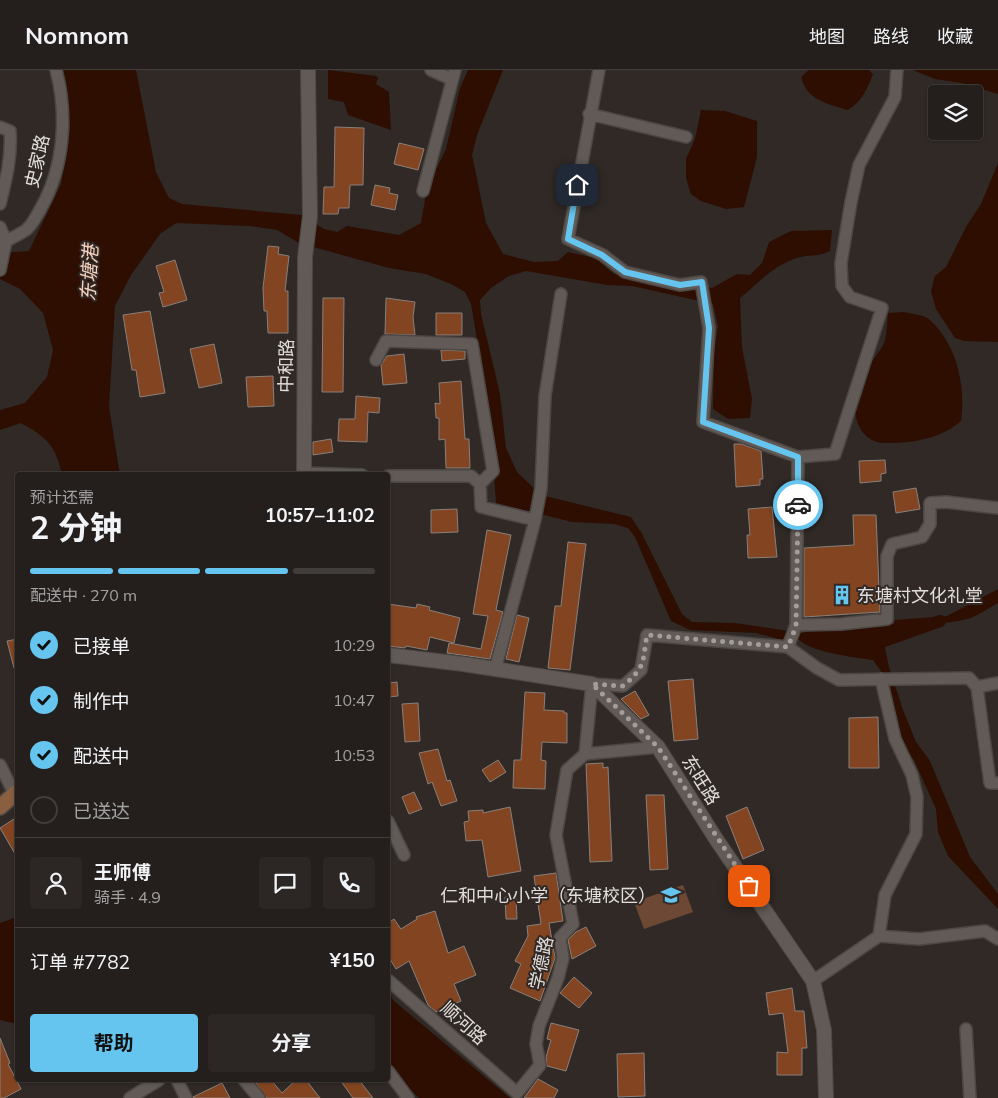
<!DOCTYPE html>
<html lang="zh">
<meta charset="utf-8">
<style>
body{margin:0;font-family:Mulish,"Noto Sans SC",sans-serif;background:#2c2725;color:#f1f3f6;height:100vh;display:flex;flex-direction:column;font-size:19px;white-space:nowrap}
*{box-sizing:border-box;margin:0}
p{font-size:16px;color:#a3a2a3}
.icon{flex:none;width:28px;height:28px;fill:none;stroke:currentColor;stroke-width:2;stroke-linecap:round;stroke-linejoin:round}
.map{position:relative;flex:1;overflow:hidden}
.details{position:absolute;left:15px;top:402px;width:375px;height:610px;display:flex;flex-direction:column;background:#241f1c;border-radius:5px;box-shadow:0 1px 4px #0004,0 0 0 1px #413d3b}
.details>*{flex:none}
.controls{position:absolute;left:928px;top:15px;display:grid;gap:10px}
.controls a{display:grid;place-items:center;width:55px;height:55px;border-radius:5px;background:#241f1c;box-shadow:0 1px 4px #0004,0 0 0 1px #413d3b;font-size:25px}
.pin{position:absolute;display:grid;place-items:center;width:42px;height:42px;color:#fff;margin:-21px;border-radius:10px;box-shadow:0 2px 8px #0006}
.courier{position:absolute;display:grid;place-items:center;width:50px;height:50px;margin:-25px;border:4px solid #65c5ef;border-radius:50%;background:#fff;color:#222;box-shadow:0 1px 6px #0007}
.overview em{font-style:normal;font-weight:700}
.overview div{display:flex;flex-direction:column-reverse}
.overview{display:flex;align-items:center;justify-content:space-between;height:85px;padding:0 15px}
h1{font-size:32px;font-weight:700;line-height:38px}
.bar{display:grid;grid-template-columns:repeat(4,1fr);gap:8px 5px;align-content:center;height:60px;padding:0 15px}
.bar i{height:6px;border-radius:4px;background:#413d3b}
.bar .active{background:#65c5ef}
.bar p{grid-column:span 4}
.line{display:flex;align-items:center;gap:12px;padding:0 15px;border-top:1px solid #413d3b}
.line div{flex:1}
.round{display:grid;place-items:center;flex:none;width:52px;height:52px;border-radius:5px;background:#2c2725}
ol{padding:0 15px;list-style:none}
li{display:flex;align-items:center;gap:15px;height:55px}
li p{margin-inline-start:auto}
li .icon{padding:5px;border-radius:50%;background:#65c5ef;color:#111;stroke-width:4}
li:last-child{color:#a3a2a3}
li i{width:28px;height:28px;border:2px solid #413d3b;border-radius:50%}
.cta{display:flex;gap:10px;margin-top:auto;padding:10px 15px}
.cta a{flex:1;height:58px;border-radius:5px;background:#65c5ef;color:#111;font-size:20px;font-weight:700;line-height:58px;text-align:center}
.cta a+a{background:#2c2725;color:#f1f3f6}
header{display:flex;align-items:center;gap:30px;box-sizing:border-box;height:70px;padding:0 25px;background:#241f1c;border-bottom:1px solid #413d3b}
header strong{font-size:24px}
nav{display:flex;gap:28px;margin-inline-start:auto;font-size:18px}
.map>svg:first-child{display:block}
</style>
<header>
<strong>Nomnom</strong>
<nav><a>地图</a><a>路线</a><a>收藏</a></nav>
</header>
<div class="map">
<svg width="998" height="1028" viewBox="0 0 998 1028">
<rect width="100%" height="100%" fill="#302926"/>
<path fill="#6d4834" d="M683 815 693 842 644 859 634 832Z"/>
<path fill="#2d0e00" d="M61 0H136L156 102 169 128 182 134 301 145 324 159 337 162 347 156 399 165 421 153 427 118 446 79 460 18 468 0H503L477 65 472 85 486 153 503 184 534 192 558 191 568 182 595 188 614 204 712 218 737 204 750 205 762 193 769 172 791 161 832 160 830 181C815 188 809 184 797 188 774 195 758 213 740 228L742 277 752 329 750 348 728 349 713 339 714 282 718 256 713 234 632 216 607 215 526 201 509 206 491 218 480 230 481 244 500 324 506 378 517 402 541 425 631 447 641 462 682 544 692 552 735 553 802 563 813 560H846L894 554 895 550 947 546 998 519V533C988 538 978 546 967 549 947 555 895 554 884 573L889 597 903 640 916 672 930 691 970 787 998 824V839L948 786 938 762 936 739 914 690 902 673 885 607 873 590C853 587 814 583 799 570H782L756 563 690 560 671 551 635 467 628 458 614 454 572 452 496 433 490 346 471 234 465 222 451 214 426 204 389 198 299 173 277 160 250 156 176 153 160 164 131 205 115 236 109 337 120 405H62C56 375 46 367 21 353L0 360V340L25 333 47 307 53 280 43 243 20 219 0 209V183L29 181 61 114 70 57Z
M328 0 376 6 378 8 376 14 389 22 391 60 348 45 344 32 328 29Z
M809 0H869L873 4C868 17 861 34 847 40 826 33 807 30 801 7Z
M913 0H998V24L962 13 935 9Z
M701 40 725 41 757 51V87L744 137 726 139 701 131 691 124 686 108V89L695 69Z
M998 93V272L964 271 955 268 936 239 931 221 935 206 946 197 966 157 981 134Z
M904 242C912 244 925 245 930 250 957 275 966 316 961 351 943 367 918 372 894 373 886 373 879 374 872 370 850 359 852 323 862 305 868 293 881 283 885 270 887 261 887 252 888 243Z
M17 847H18L17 954 0 950V853Z
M388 922 394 931 510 1028H419L388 999Z"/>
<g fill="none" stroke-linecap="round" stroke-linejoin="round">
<path stroke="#2d0e00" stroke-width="12" d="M870 576 940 551"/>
</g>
<path fill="#834521" stroke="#88807c" d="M335 57 364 58 363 115H350L349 138H339L338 144H323L324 117H334Z
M399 73 424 79 418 100 394 94Z
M375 115 390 118 389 123 398 125 395 140 371 135Z
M268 176 279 177 278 184 289 186 285 221H288V263H268L267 241H264L263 218Z
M175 190 187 230 163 237 159 223 164 222 156 196Z
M323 228H344L343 322H322Z
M386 228 415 232 413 247 415 265 385 264Z
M150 241 165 323 140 327 136 300H132L123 245Z
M436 243H462V265H436Z
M214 274 222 313 199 318 190 279Z
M441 280 465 281V289L442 291Z
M404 284 407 313 383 315 381 295 387 286Z
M273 306 274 336 248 337 246 307Z
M461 311 465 369H469L470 398H446L445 369 439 370V348H436L435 333 440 334 439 313Z
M356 326 380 328 379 343 368 342 367 372 338 371 339 349H355Z
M331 369 333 382 313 385V372Z
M734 374H741L761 381 763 409H760V415L736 417Z
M885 390 886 403 881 404V411L860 413 859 391Z
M916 418 920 439 896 443 893 422Z
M772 437 777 487 748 488 747 465H750L748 439Z
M457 439 458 462 431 463V440Z
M853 445H876L880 542 804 547V478L854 475Z
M487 460 511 465 496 540 503 542 490 589 447 583 449 573 481 579 488 546 473 544Z
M568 472 586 474 570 600 548 598 555 536H561Z
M388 534 416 538 417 534 430 537 429 540 460 548 454 573 430 567 427 580 406 576 405 578 388 576Z
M517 545 529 548 519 592 506 589Z
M18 569V597L14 598 7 571Z
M693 609 698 669 674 671 668 611Z
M397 612 398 626 388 627V613Z
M635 621 649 645 641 649 621 629Z
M525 622 545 623 544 640 564 641V643H567V673L542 672 541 690 546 691 545 719 513 718 514 690H521Z
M418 633 420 671 405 672 402 634Z
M878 647 879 698H849V648Z
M438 679 447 711 450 710 457 731 441 736 432 712 428 714 419 683Z
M498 690 506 702 490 712 482 700Z
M603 693V698L608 697 612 791 590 792 586 694Z
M414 722 422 739 409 744 402 727Z
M646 725H664L668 799 650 800Z
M510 737 521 801 488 807 482 770 466 771 464 752 469 751 468 741 483 740V743Z
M747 737 764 780 743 789 726 746Z
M14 749 18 755V789L0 758Z
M556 803 563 851 549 853 555 888 540 931 510 918 521 894 515 891 528 866 527 856 541 854 534 806Z
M516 826 517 849H506L505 827Z
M435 841 448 883 464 876 476 905 454 914 461 931 436 942 428 935 409 891 396 899 388 886V853L394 849 401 859 417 849 416 847Z
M586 857 596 876 572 889 568 870 576 862Z
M574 907 592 923 579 938 560 923Z
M792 918 795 941H804L807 978H802V1005H777V982L788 983 783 943 769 945 766 923Z
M551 953 579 960 566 1001 547 996 546 987 551 970 547 969Z
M0 968 10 993 8 994 21 1019 4 1028H0Z
M644 983 645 1026 618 1027 617 984Z
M538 1009 558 1020 554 1028H524Z
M254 1010H271L282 1023 296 1010H306L320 1028H266Z
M340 1010H359L373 1028H353Z
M222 1013 230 1028H193V1027Z"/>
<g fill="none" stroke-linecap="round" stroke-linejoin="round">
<defs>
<path id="minor" d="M431 0 451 9
M599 0 568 169 603 185 625 202 680 215 701 212 709 258 703 352 798 387 796 555 788 577
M589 44 686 67
M0 57 10 61C12 86 6 110 0 134
M423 121 455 0
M0 157 6 171
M0 200 6 171C12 168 20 164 26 160 33 154 37 145 41 138 64 97 68 45 56 0
M376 290 386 271 472 274 493 401 480 414 481 437 535 450
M798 387 835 384 882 238 850 227 842 216 841 193 851 132 859 95 895 27 897 0
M304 403 362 405
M388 406H471L480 414
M796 555 841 554 887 549V486L892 474 922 467 930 454V433L946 432 998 438
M495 600 535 450 541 418 545 326 561 224
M977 617 998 613
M585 684 592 614 623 616 641 600 647 565 788 577 817 598 839 610 969 608 977 617 990 713H998
M0 695 14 723
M388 751 404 785
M879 866 885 825 916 764 917 727 912 705 895 669 881 609
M388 910 517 1023 540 995 536 974 539 956 558 908 563 888 560 868 573 854 556 765 567 700 585 684 658 677
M813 911 879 866 919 869 985 861 998 869
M966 959 970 1028
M388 1001 408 1028
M177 1010 186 1028
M244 1010 259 1028
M130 1028 159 1010"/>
<path id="tertiary" d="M304 405 305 187 310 146 308 0
M388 585 463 594 592 614 658 677 716 769 813 911 824 960 826 1028"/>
<path id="secondary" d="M0 737 18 721"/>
</defs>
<use href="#minor" stroke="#4c4744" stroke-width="14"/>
<use href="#tertiary" stroke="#4c4744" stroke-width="16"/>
<use href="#secondary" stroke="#4c4744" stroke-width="18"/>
<use href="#minor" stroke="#615a56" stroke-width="11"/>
<use href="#tertiary" stroke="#615a56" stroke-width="14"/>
<use href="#secondary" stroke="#895f40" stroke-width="15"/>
</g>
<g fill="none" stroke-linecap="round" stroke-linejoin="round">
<path stroke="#a39e9b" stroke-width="5" stroke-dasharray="0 9" d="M749 816 658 677 592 614 623 616C646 596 642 594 647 565L788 577 796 556 798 435"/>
<path stroke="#65c5ef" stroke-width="6" d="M577 115 568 169 602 185 625 202 680 215 702 212 709 258 703 352 798 387V435"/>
</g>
<defs>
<symbol id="building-bare" viewBox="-9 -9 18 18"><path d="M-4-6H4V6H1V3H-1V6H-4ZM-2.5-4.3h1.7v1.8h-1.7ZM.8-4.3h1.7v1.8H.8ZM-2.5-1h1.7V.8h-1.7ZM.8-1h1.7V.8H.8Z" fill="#65c5ef" stroke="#302926" stroke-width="2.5" paint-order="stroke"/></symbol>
<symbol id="school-bare" viewBox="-9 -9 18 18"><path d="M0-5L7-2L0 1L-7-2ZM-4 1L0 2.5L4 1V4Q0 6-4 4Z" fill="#65c5ef" stroke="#302926" stroke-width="2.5" paint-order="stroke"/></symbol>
</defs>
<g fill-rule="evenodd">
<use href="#building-bare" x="828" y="511" width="28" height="28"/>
<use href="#school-bare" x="657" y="811" width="28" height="28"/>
</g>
<g text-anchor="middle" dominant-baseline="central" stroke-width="4" stroke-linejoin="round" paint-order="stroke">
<g font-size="18" fill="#e1ddda" stroke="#302926">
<text transform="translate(37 91) rotate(-77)">史家路</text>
<text transform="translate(286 296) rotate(-89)">中和路</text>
<text transform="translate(701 710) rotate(58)">东旺路</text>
<text transform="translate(541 893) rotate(-78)">学德路</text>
<text transform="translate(464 953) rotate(42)">顺河路</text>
</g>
<g font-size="18" fill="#e1ddda" stroke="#302926" text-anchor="start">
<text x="857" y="525">东塘村文化礼堂</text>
<text x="656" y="825" text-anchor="end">仁和中心小学（东塘校区）</text>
</g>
<g font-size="19" font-style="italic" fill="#f9d3be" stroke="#302926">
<text transform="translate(89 203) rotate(-87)">东塘港</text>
</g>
</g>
</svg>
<div class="controls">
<a><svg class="icon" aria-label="layers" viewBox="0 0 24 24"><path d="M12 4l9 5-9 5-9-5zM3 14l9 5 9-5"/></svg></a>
</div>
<div class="pin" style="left:749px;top:816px;background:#ea580c"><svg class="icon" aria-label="bag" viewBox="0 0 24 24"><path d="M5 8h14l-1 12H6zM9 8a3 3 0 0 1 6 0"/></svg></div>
<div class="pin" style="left:577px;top:115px;background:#1f2937"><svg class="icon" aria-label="home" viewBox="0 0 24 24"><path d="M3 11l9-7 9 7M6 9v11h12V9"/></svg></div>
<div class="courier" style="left:798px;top:435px"><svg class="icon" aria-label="car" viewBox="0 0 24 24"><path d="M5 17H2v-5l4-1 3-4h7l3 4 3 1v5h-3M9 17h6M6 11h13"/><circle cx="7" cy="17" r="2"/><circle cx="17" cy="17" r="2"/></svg></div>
<section class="details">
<div class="overview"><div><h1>2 分钟</h1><p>预计还需</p></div><em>10:57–11:02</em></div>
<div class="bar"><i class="active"></i><i class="active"></i><i class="active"></i><i></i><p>配送中 · 270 m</p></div>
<ol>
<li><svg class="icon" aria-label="check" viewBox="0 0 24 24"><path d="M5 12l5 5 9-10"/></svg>已接单<p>10:29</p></li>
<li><svg class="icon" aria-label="check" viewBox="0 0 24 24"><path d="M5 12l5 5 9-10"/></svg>制作中<p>10:47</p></li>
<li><svg class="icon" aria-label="check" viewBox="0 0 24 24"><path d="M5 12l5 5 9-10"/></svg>配送中<p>10:53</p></li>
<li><i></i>已送达</li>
</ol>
<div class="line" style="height:90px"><a class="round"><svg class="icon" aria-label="person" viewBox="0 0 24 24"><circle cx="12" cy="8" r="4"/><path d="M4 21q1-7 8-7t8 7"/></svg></a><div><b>王师傅</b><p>骑手 · 4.9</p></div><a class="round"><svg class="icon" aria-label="chat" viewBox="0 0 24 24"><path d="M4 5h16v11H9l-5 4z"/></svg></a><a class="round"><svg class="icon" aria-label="phone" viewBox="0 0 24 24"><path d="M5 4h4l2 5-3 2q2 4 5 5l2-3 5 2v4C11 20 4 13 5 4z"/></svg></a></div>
<div class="line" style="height:65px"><div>订单 #7782</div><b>¥150</b></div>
<div class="cta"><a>帮助</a><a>分享</a></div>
</section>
</div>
